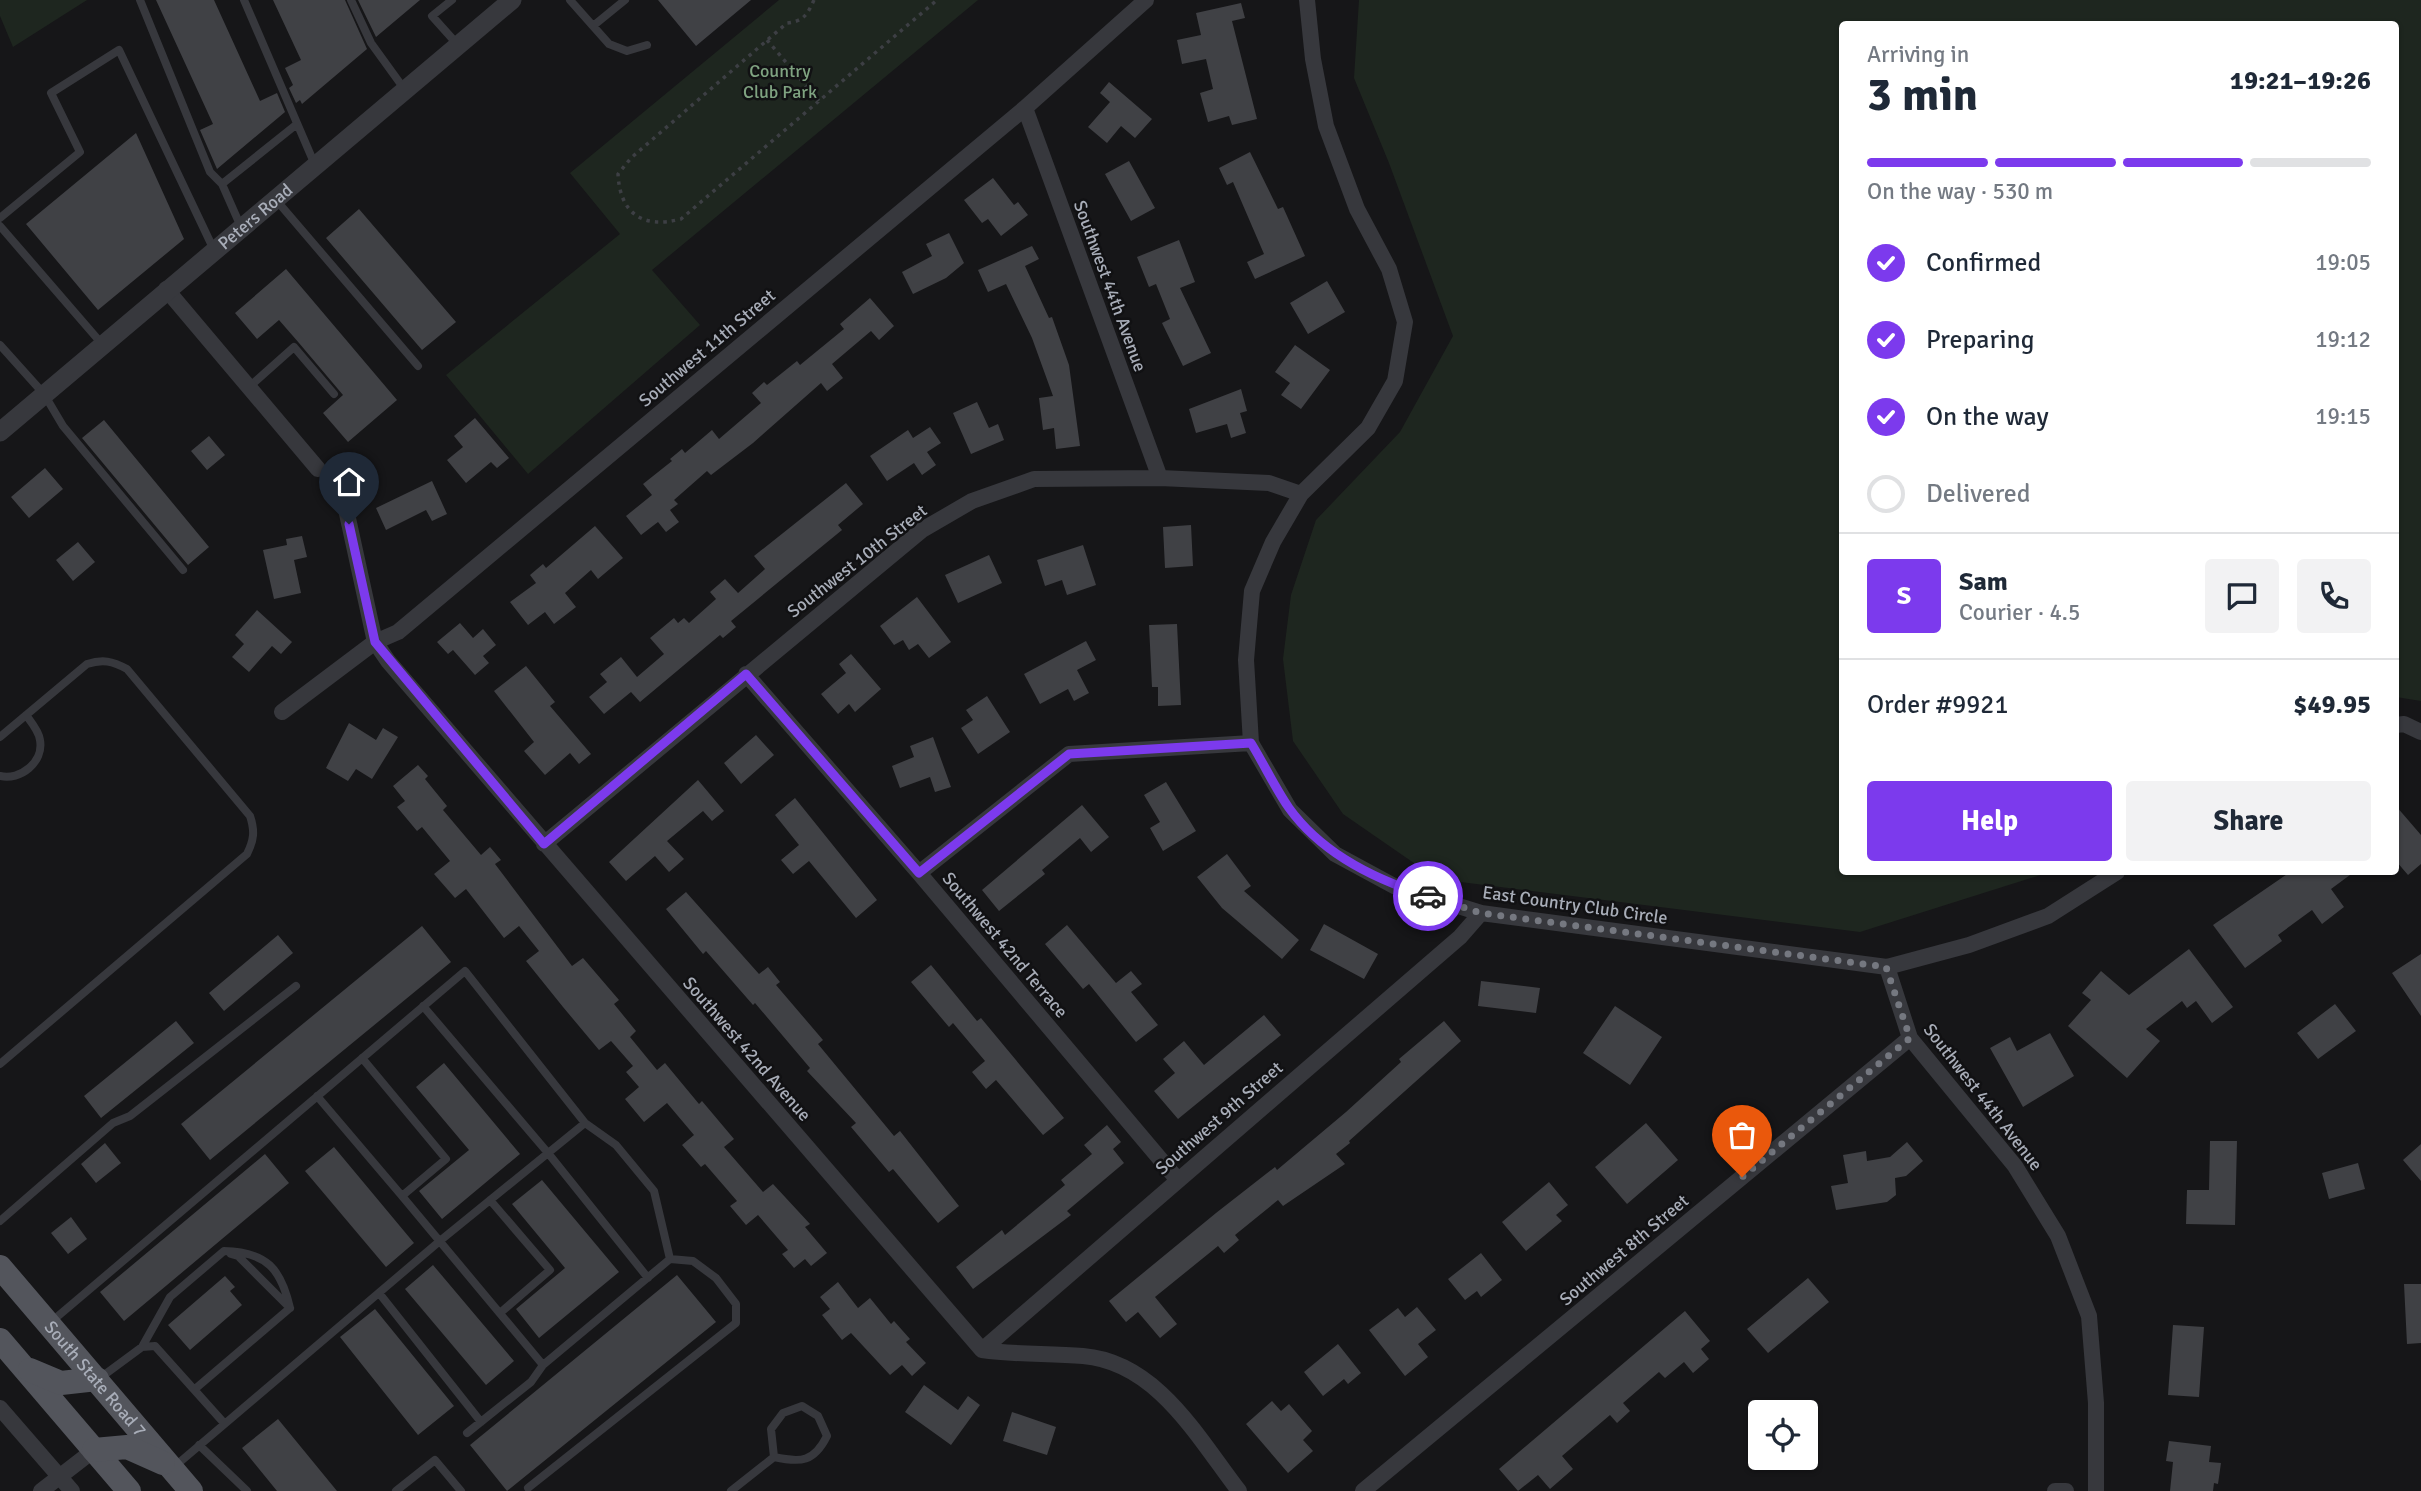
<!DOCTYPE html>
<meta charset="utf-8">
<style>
body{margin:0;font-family:Signika,sans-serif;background:#f2f2f3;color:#1f2937;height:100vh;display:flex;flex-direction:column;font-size:26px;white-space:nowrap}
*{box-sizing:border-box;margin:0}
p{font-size:23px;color:#747a83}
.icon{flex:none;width:38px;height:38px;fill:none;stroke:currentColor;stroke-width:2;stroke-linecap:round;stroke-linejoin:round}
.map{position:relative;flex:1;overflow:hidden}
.details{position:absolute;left:1839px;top:21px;width:560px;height:854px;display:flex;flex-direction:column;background:#fff;border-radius:7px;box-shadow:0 2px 5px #0004}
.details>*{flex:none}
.tools{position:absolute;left:1748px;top:1400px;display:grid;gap:14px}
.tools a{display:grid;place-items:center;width:70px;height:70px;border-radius:7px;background:#fff;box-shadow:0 2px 5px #0004;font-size:35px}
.pin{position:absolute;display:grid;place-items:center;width:60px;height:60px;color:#fff;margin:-72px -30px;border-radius:50% 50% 50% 0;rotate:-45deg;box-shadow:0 0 7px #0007}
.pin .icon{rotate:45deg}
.courier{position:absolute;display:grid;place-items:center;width:70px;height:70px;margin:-35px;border:5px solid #7c3aed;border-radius:50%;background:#fff;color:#222;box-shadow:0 2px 9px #0007}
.head em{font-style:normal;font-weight:800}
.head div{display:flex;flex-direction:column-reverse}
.head{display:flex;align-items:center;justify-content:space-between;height:119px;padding:0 28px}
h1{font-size:46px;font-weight:800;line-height:52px}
.bar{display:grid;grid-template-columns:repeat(4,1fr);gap:10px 7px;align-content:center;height:84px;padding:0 28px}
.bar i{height:9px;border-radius:5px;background:#e0e1e3}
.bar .on{background:#7c3aed}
.bar p{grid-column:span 4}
.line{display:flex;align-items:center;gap:18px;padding:0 28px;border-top:2px solid #e0e1e3}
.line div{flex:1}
.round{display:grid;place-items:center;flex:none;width:74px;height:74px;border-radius:7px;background:#f2f2f3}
ol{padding:0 28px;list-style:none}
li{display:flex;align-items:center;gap:21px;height:77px}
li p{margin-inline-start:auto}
li .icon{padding:7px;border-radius:50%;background:#7c3aed;color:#fff;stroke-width:4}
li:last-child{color:#747a83}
li i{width:38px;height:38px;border:4px solid #e0e1e3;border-radius:50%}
.primary-button{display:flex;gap:14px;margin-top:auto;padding:14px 28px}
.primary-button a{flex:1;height:80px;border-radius:7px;background:#7c3aed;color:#fff;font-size:28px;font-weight:800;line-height:80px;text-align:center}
.primary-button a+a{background:#f2f2f3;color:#1f2937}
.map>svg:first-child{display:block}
</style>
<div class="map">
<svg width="2421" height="1491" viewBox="0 0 2421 1491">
<rect width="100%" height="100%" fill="#161618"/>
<path fill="#1e261f" d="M0 0H87L13 47 0 16Z
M779 0H978L652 270 700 325 528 474 446 375 620 234 570 173Z
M1359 0H2421V701L2396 697V24H1843V872H2050L1860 932 1437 879 1343 814 1293 741 1283 659 1291 595 1316 520 1400 432 1453 336 1389 163 1354 78Z"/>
<path fill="#404145" d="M156 0H214L260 101 277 93 285 112 217 169 200 130 213 124Z
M273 0H345L367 49 302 104 300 100 296 103 289 88 293 85 285 68 301 60Z
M358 0H420L376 37Z
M658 0H751L696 46Z
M1241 3 1245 18 1232 21 1257 119 1232 125 1229 116 1208 122 1200 93 1213 89 1206 59 1182 64 1177 40 1201 35 1196 13Z
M1109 82 1152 119 1135 138 1121 126 1107 143 1088 127 1110 102 1100 93Z
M136 133 184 239 98 310 26 224Z
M1250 152 1278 209 1283 207 1305 256 1255 279 1247 262 1264 254 1233 182 1227 185 1219 168Z
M1129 161 1155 208 1131 221 1105 174Z
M993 178 1014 205 1018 202 1028 215 1001 236 988 219 982 223 964 200Z
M359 209 456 322 422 350 326 238Z
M949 233 964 263 946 278 913 294 902 272 932 256 926 244Z
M1179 240 1195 282 1180 288 1211 353 1183 366 1162 323 1170 319 1156 284 1149 287 1137 257Z
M1032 246 1039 259 1025 266 1049 318 1052 317 1069 365 1080 446 1056 449 1054 428 1043 430 1039 398 1053 396 1032 338 1006 284 988 292 978 270Z
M286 269 397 400 348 442 323 413 343 395 299 343 279 320 257 339 235 313Z
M1327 281 1345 312 1308 334 1290 303Z
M870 298 894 326 879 340 871 331 832 364 843 378 827 391 821 383 753 443 711 475 707 471 674 500 678 504 670 510 679 522 666 532 658 522 641 535 626 516 652 495 643 484 672 461 670 459 682 449 685 453 712 430 719 439 761 403 752 393 764 382 767 385 797 361 800 365 844 329 840 324Z
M1295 345 1330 370 1301 409 1281 395 1290 383 1275 372Z
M1241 389 1247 411 1240 413 1246 433 1231 438 1227 424 1196 433 1189 409Z
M977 402 989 428 998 424 1004 440 971 454 953 413Z
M475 418 509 458 497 468 491 462 466 483 447 460 463 447 454 436Z
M104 420 209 547 188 565 82 438Z
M930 427 941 443 927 452 936 465 922 475 914 463 887 481 870 456 908 430 913 438Z
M209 436 225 455 207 470 191 451Z
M45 468 63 489 29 518 11 497Z
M432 481 447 514 432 521 426 510 386 530 376 508Z
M846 483 863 504 838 525 842 530 731 621 736 627 723 638 720 635 640 702 631 692 604 714 589 697 607 682 600 674 621 657 637 677 664 654 650 638 674 618 678 623 684 618 689 623 716 599 710 592 725 579 738 593 765 569 754 556Z
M1191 525 1193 566 1165 568 1163 527Z
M595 526 623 558 598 579 591 570 565 593 576 607 554 624 545 612 528 625 510 602 536 583 530 575 543 564 546 568Z
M302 536 307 557 294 560 301 593 274 599 263 550 287 545 286 539Z
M78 542 95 562 73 581 56 560Z
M1083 545 1096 585 1067 595 1062 580 1045 586 1037 560Z
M989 555 1002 583 958 603 945 575Z
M917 597 951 642 929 658 918 644 909 650 903 640 894 645 880 626Z
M257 610 292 642 281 654 272 646 249 672 232 657 244 644 235 635Z
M460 623 473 638 483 629 496 645 483 656 489 663 475 675 453 650 448 654 437 642Z
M1177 624 1181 705 1158 706V687H1152L1149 625Z
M1086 641 1096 660 1077 670 1089 693 1074 701 1068 689 1040 704 1024 674Z
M851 654 881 689 855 712 849 704 838 714 821 694 846 673 839 664Z
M526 666 555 702 550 706 591 754 579 764 570 753 545 775 524 751 534 742 494 691Z
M987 696 1010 732 978 754 961 728 973 720 966 710Z
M349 723 376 740 383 728 398 737 372 779 356 769 348 781 326 768Z
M756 735 774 755 741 784 724 763Z
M933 737 951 787 935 792 930 777 900 788 892 766 914 757 910 746Z
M418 765 428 776 425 779 447 806 443 810 481 855 490 847 501 860 495 864 572 966 583 958 619 1000 614 1004 636 1031 630 1037 657 1070 665 1063 699 1104 702 1101 734 1139 724 1147 763 1192 773 1184 810 1224 805 1227 827 1253 811 1266 805 1259 794 1268 782 1254 788 1250 758 1215 746 1225 730 1206 737 1201 705 1164 701 1167 682 1145 694 1135 667 1103 644 1122 625 1099 639 1087 626 1072 633 1066 611 1041 599 1050 563 1007 526 961 539 951 519 926 504 938 466 889 455 898 434 874 450 861 422 827 417 831 397 807 405 801 393 786Z
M698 780 724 811 712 821 703 811 667 841 684 859 669 872 655 856 626 881 609 862Z
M1166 782 1196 831 1163 851 1150 828 1160 822 1144 795Z
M795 798 877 900 856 918 809 861 793 874 781 860 799 845 775 815Z
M1082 805 1109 837 1091 852 1080 838 1042 870 1045 874 999 911 982 890Z
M2396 806 2421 835V864L2408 875 2396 861Z
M1227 854 1251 886 1244 891 1299 940 1282 959 1222 908 1197 877Z
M2290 872H2354L2331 889 2344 907 2322 924 2312 910 2278 935 2282 941 2245 968 2213 925Z
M686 892 759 974 768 967 780 982 776 985 823 1040 818 1044 894 1136 900 1131 959 1206 938 1223 893 1169 889 1172 851 1127 856 1123 807 1071 810 1068 755 1003 753 1005 706 951 703 954 666 909Z
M1324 924 1378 954 1364 979 1310 950Z
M1067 925 1116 983 1131 971 1142 984 1131 992 1158 1025 1136 1042 1089 984 1083 989 1045 944Z
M422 926 451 962 210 1160 181 1124Z
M278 935 293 953 224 1011 209 993Z
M2189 949 2233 1007 2212 1023 2196 1001 2187 1008 2182 1001 2146 1029 2160 1041 2127 1078 2068 1026 2091 1000 2082 993 2101 971 2129 995Z
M2421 954V1016L2392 973Z
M931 965 977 1021 981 1018 1064 1118 1043 1135 996 1080 986 1089 972 1072 985 1061 953 1023 949 1027 911 982Z
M1481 981 1540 988 1536 1013 1478 1006Z
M2335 1004 2356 1031 2318 1059 2297 1033Z
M1615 1006 1662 1037 1630 1085 1583 1053Z
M1264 1015 1281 1035 1178 1119 1154 1091 1175 1073 1163 1059 1184 1041 1204 1065Z
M176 1021 194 1043 101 1118 84 1096Z
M1444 1021 1461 1041 1349 1141 1350 1143 1336 1154 1345 1164 1283 1206 1278 1200 1235 1235 1239 1240 1224 1253 1218 1246 1155 1297 1177 1324 1160 1338 1138 1312 1126 1322 1109 1301 1216 1213 1275 1167 1277 1170 1346 1112 1401 1062 1399 1059Z
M2050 1033 2074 1076 2023 1107 1990 1048 2010 1037 2017 1051Z
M444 1063 520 1154 442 1219 419 1191 469 1150 416 1087Z
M1646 1123 1678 1160 1627 1204 1595 1167Z
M1107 1125 1121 1142 1113 1149 1124 1163 1067 1211 1071 1215 973 1289 956 1267 1002 1230 1005 1235 1065 1185 1061 1180 1092 1154 1084 1145Z
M2210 1141H2237L2235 1225 2186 1224 2187 1190H2209Z
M1907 1142 1923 1161 1906 1176 1895 1178 1896 1195 1887 1202 1836 1210 1831 1186 1848 1183 1843 1155 1866 1151 1867 1161 1890 1157Z
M105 1143 121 1163 96 1183 81 1164Z
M2421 1144V1181L2403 1160Z
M334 1147 414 1243 386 1267 305 1171Z
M265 1154 289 1183 124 1321 100 1292Z
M2358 1163 2365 1189 2329 1199 2322 1173Z
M542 1180 619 1272 539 1338 516 1309 565 1268 512 1204Z
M1549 1182 1568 1205 1556 1215 1562 1221 1526 1251 1502 1222Z
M71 1217 87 1239 68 1254 51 1233Z
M1481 1253 1502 1280 1481 1297 1477 1291 1465 1300 1448 1279Z
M433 1265 514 1361 486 1385 405 1289Z
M677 1275 716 1322 507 1491 470 1445Z
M225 1276 235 1287 230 1291 242 1305 190 1350 168 1325Z
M1808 1278 1829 1302 1768 1353 1747 1329Z
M838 1282 858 1308 870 1298 891 1324 894 1321 910 1339 906 1342 926 1363 912 1376 902 1365 890 1375 851 1333 842 1340 822 1315 830 1309 820 1297Z
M2404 1284H2421V1343L2407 1344Z
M1417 1307 1436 1330 1418 1344 1428 1357 1405 1376 1369 1330 1398 1308 1405 1317Z
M375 1309 454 1406 418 1435 340 1337Z
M1685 1311 1710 1341 1701 1349 1709 1359 1693 1373 1684 1362 1665 1378 1659 1372 1623 1403 1630 1411 1617 1423 1610 1415 1562 1456 1573 1469 1550 1489 1538 1475 1518 1491 1499 1469Z
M2173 1325 2204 1327 2199 1397 2168 1395Z
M1338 1344 1361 1373 1348 1384 1344 1379 1323 1396 1304 1372Z
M924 1385 958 1410 968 1396 980 1405 951 1445 905 1412Z
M1272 1401 1281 1411 1289 1404 1312 1431 1303 1440 1313 1451 1288 1473 1246 1424Z
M1012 1412 1056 1427 1047 1455 1003 1441Z
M278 1419 337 1491H277L242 1448Z
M2169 1441 2211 1446 2209 1462 2221 1463 2218 1484 2214 1483 2213 1491H2170L2173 1462 2166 1461Z"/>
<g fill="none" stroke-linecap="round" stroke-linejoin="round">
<path stroke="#3d3f44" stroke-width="3.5" stroke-dasharray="3.5 5" stroke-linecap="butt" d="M814 0C807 15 804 21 787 23L631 158 618 174C620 214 643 229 681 219L937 0
M767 40 819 101"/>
<path stroke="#37383d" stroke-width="8" d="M140 0 210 172 222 184 241 227
M244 0 315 165
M351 0 371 43 405 90
M452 0 432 16 458 45
M570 0 593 26
M625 0 593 26 609 44 627 51 647 45
M222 184 297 124
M277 201 418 366
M0 218 80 152 51 93 119 50 214 250
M0 226 102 344
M0 345 44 394 63 426 183 570
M249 387 294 347 334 394
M0 737 87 664C103 659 112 661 127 669L250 816C255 831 254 840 247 854L0 1064
M0 776C20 781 44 762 40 740 39 731 31 722 26 715
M423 1006 548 1153 648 1278
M317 1096 402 1196 446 1159 362 1058
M402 1196 543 1365
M490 1200 550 1270 500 1313
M0 1221 113 1123 130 1116 296 986
M231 1254 238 1256 290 1308
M379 1293 481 1422
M51 1322 465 971 585 1123 616 1145 654 1191 670 1259 693 1261 716 1278 736 1304V1323L528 1488
M142 1347 170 1297 224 1251C267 1252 281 1269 290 1308
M100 1378 142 1347 155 1346 224 1423
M195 1389 290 1308
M802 1406 818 1416 827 1436C814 1462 801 1463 774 1457L771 1429 783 1413Z
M467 1433 531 1382 543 1365 670 1259
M199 1445 247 1491
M174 1467 441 1240 585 1123
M396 1491 435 1460 461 1491
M731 1491 774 1457"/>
<path stroke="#37383d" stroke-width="16" d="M1307 0 1313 59 1326 126 1357 209 1389 269 1405 322 1395 381 1368 428 1301 494 1273 542 1252 591 1246 660 1251 743 1290 810 1335 854 1394 886 1481 913 1887 967 1969 945 2048 916 2117 872
M1025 108 1160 478
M166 289 318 469
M344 500 375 642 388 661 982 1350C1016 1355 1049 1353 1083 1356 1157 1362 1198 1438 1239 1491
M746 674 919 873 1177 1179
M282 712 375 642 398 632 1025 108 1146 0
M2396 725 2404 724 2421 732
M544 844 922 530 972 501 1034 479 1160 478 1269 483 1301 494
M919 873 1069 754 1251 743
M1887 967 1910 1038 2015 1166 2058 1236 2089 1316 2096 1403V1491
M982 1350 1460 937 1481 913
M0 1408 72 1491
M41 1491 94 1450
M1363 1491 1910 1038
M2055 1491H2066"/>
<path stroke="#37383d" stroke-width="19" id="s1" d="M0 432 512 0"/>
<g stroke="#53555c" stroke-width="24">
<path id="s2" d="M0 1267 191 1491"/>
<path d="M0 1340 129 1491"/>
<path d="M30 1370 61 1383 97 1379"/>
<path d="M94 1450 127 1447 163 1463"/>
</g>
</g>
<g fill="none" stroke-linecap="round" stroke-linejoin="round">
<path stroke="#757880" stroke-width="7" stroke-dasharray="0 12.6" d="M1428 896 1481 913 1886 967 1910 1038 1742 1177"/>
<path stroke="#7c3aed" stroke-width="9" d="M349 524 375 642 544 844 746 674 919 873 1069 754 1251 743C1264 764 1275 788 1289 808 1322 854 1376 880 1428 896"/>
</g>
<g text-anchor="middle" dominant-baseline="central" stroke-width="5" stroke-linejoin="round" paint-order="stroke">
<g font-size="18" fill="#7fa381" stroke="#111113">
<text x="780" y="71">Country<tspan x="780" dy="21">Club Park</tspan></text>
</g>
<g font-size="18" fill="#a8adb8" stroke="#111113">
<text stroke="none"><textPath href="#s1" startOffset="334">Peters Road</textPath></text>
<text transform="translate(1110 286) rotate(70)">Southwest 44th Avenue</text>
<text transform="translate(707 348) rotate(-40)">Southwest 11th Street</text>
<text transform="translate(857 561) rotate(-38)">Southwest 10th Street</text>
<text transform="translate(1575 905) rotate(8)">East Country Club Circle</text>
<text transform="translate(1005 945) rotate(50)">Southwest 42nd Terrace</text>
<text transform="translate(747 1049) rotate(49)">Southwest 42nd Avenue</text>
<text transform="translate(1983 1097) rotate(52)">Southwest 44th Avenue</text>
<text transform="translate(1219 1118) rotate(-41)">Southwest 9th Street</text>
<text transform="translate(1624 1250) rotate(-40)">Southwest 8th Street</text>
<text stroke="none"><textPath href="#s2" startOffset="147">South State Road 7</textPath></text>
</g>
</g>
</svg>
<div class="tools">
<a><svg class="icon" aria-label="locate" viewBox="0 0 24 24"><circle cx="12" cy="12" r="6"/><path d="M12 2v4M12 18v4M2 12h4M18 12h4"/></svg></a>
</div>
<div class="pin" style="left:1742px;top:1177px;background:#ea580c"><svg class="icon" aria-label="bag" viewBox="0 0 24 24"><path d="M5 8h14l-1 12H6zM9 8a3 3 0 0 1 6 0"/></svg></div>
<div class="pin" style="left:349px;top:524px;background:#1f2937"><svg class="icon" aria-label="home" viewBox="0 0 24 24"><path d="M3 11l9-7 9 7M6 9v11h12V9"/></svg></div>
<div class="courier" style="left:1428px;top:896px"><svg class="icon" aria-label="car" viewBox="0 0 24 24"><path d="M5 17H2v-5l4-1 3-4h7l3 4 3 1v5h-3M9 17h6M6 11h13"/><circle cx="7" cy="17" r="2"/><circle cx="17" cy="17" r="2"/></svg></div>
<section class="details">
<div class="head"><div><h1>3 min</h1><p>Arriving in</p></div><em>19:21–19:26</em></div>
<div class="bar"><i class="on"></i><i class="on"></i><i class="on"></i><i></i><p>On the way · 530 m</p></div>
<ol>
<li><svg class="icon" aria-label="check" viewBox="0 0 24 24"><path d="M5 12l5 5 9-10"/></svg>Confirmed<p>19:05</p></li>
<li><svg class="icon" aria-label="check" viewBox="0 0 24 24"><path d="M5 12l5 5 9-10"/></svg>Preparing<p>19:12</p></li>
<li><svg class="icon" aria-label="check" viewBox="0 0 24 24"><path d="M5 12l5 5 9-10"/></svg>On the way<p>19:15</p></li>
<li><i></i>Delivered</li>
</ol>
<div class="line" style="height:126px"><b class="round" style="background:#7c3aed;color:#fff">S</b><div><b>Sam</b><p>Courier · 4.5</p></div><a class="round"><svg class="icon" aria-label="chat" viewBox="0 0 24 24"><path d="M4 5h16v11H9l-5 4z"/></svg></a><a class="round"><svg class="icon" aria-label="phone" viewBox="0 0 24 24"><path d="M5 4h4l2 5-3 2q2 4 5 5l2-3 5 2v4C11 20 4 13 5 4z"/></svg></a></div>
<div class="line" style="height:91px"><div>Order #9921</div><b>$49.95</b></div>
<div class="primary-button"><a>Help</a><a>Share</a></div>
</section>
</div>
